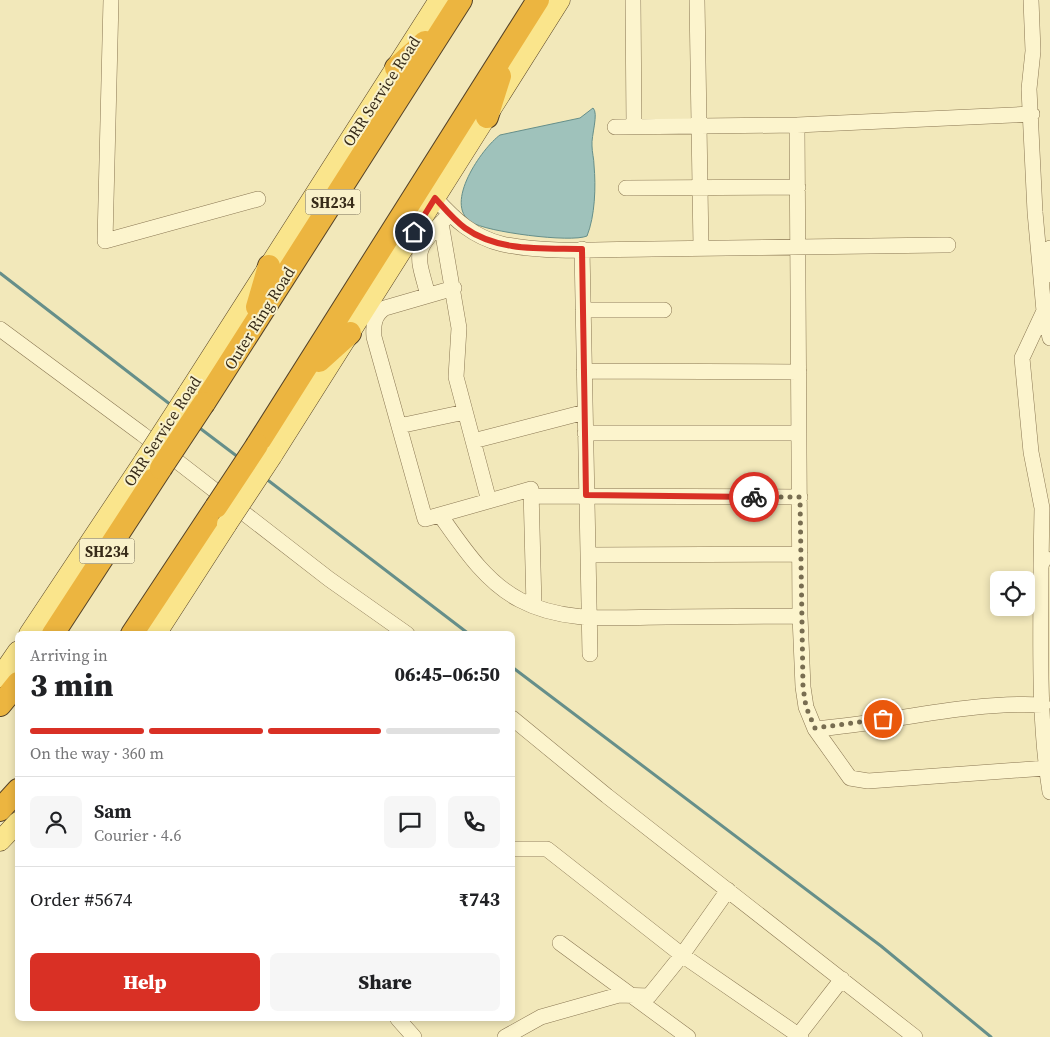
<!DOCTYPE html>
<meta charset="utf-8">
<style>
body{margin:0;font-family:"Source Serif 4",serif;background:#f6f6f6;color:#202124;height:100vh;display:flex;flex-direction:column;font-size:19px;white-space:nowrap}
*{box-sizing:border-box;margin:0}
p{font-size:16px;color:#757577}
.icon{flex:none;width:28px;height:28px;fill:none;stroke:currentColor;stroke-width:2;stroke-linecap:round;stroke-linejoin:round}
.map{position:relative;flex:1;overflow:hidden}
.details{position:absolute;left:15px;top:631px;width:500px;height:390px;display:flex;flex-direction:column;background:#fff;border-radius:8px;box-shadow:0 2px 8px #0003}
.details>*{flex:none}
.fabs{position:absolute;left:990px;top:571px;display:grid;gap:10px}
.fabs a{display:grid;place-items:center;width:45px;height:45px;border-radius:8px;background:#fff;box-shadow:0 2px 8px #0003;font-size:25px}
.pin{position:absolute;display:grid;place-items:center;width:42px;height:42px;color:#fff;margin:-21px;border:2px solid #fff;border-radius:50%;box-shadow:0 1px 5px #0007}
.courier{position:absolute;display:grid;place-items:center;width:50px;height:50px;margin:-25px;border:4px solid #d93025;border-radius:50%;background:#fff;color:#222;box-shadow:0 1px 6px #0007}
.head em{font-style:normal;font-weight:800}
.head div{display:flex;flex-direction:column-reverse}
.head{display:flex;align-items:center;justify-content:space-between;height:85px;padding:0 15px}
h1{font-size:32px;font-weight:800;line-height:38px}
.bar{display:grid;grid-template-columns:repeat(4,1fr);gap:8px 5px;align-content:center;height:60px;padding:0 15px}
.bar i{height:6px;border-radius:4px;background:#e0e0e0}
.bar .selected{background:#d93025}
.bar p{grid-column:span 4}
.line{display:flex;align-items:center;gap:12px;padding:0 15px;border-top:1px solid #e0e0e0}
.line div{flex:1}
.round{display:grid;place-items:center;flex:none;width:52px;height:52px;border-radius:8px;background:#f6f6f6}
.button{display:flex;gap:10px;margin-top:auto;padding:10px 15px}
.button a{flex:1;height:58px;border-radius:8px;background:#d93025;color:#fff;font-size:20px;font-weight:800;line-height:58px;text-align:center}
.button a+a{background:#f6f6f6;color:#202124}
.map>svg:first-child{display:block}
</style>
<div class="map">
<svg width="1050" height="1037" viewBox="0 0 1050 1037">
<rect width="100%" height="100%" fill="#f2e8ba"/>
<path fill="#9fc2bb" stroke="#668f8a" d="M593 108C599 113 591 136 592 146 592 152 594 159 594 165 596 187 595 216 587 236 571 243 486 232 471 222 443 204 482 148 500 135L580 118Z"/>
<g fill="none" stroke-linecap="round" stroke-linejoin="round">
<path stroke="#668f8a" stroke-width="3" d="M0 273 171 405
M197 426 238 457
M265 478 469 634
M512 667 881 946 991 1037"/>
<defs>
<path id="minor" d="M111 0 105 241 258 199
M633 0 634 126
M697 0 701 248
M1031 0 1033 51 1029 89 1035 212 1044 311 1022 358 1031 452 1042 508 1041 565
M797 125 800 616 803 687 806 707 815 729C891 723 967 701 1043 705
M615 127 797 125 1032 114
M626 188 798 187
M435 198C455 220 473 237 502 244 547 254 607 249 653 249 752 248 850 247 948 245
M441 223 459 328 456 377 489 501
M582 249 590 654
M1048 275 1050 248
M454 288 385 308C374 315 373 325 374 337L425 519 531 489 534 606
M428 295C416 252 413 252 445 219
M583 310H664
M1044 310 1050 338
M0 329 142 434 329 579 407 634
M584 371 799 372
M399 426 465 412
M585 433H799
M473 441 585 412
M532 496 800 497
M440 515C462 546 485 582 520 600 565 624 618 617 667 617 711 617 756 616 800 616
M588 555 800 554
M1045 558 1041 565C1041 641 1038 718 1050 792
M512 718 607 796 915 1037
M815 729 850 778 868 781 1046 768
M512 849H547L682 955 801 1037
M560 943 688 1037
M398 1019 414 1037
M505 1037 541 1017 619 995 649 996 682 955 728 890
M797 1037 842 979"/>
<path id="major" d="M188 393 439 0
M272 456 560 0
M29 634 144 461
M156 634 227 524
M0 677 18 651
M0 841 18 822"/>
<path id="highway" d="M396 68 425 42
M487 117 500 76
M257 307 269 266
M319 361 350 333
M204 403 461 0
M257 445 538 0
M53 634 161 468
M132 634 216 507
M0 705 18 683
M0 810 18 790"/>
</defs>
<use href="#minor" stroke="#8a7753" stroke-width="16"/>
<use href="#major" stroke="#564328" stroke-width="21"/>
<use href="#highway" stroke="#564328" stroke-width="24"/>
<use href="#minor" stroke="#fcf4cd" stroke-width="15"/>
<use href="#major" stroke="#fae58c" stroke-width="20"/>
<use href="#highway" stroke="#ecb540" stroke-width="22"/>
<defs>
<path id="major-bridge" d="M144 461 188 393
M227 524 272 456"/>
<path id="highway-bridge" d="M161 468 204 403
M216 507 257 445"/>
</defs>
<use href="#major-bridge" stroke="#564328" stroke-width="21" stroke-linecap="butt"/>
<use href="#highway-bridge" stroke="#564328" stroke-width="24" stroke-linecap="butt"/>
<use href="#major-bridge" stroke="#fae58c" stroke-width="20"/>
<use href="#highway-bridge" stroke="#ecb540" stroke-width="22"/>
</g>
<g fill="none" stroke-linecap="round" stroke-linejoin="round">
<path stroke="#786d51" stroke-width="5" stroke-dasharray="0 9" d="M754 497H800L803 687 806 707 815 728 883 719"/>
<path stroke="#d93025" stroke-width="6" d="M414 232 435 198C445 209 454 220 465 228 498 252 543 248 582 249L586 495 754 497"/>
</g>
<g text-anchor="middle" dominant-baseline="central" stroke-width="4" stroke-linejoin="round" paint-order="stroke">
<g fill="#f9f1ca" stroke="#71664e" stroke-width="1">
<rect x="305.5" y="189.5" width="55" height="25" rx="4"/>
<rect x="79.5" y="538.5" width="55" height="25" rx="4"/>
</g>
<g font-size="15" font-weight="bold" fill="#372b19">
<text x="333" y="202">SH234</text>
<text x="107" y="551">SH234</text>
</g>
<g font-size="16" fill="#372b19" stroke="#f9f1ca">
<text transform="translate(381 91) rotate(-57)">ORR Service Road</text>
<text transform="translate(259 318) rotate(-58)">Outer Ring Road</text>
<text transform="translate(162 431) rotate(-57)">ORR Service Road</text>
</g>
</g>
</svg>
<div class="fabs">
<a><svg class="icon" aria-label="locate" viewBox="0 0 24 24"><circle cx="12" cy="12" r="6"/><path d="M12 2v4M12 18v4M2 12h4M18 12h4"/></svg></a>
</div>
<div class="pin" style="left:883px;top:719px;background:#ea580c"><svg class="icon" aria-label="bag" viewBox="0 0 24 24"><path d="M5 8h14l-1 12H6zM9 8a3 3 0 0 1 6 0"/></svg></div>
<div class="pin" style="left:414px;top:232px;background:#1f2937"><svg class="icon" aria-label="home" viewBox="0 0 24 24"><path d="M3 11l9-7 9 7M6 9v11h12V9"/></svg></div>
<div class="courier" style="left:754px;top:497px"><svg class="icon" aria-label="bike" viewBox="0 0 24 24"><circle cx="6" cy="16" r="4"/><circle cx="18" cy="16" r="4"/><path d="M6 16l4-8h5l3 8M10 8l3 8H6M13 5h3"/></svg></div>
<section class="details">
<div class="head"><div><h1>3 min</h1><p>Arriving in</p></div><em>06:45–06:50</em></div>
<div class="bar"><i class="selected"></i><i class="selected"></i><i class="selected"></i><i></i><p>On the way · 360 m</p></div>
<div class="line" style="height:90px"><a class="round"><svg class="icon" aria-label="person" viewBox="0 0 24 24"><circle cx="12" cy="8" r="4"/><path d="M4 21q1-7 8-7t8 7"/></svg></a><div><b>Sam</b><p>Courier · 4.6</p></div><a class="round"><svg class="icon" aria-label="chat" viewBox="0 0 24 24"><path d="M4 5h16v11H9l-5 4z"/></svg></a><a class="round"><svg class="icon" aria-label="phone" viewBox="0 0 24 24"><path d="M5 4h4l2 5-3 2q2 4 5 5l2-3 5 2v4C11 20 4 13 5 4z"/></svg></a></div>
<div class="line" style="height:65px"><div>Order #5674</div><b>₹743</b></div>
<div class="button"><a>Help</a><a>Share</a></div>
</section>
</div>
